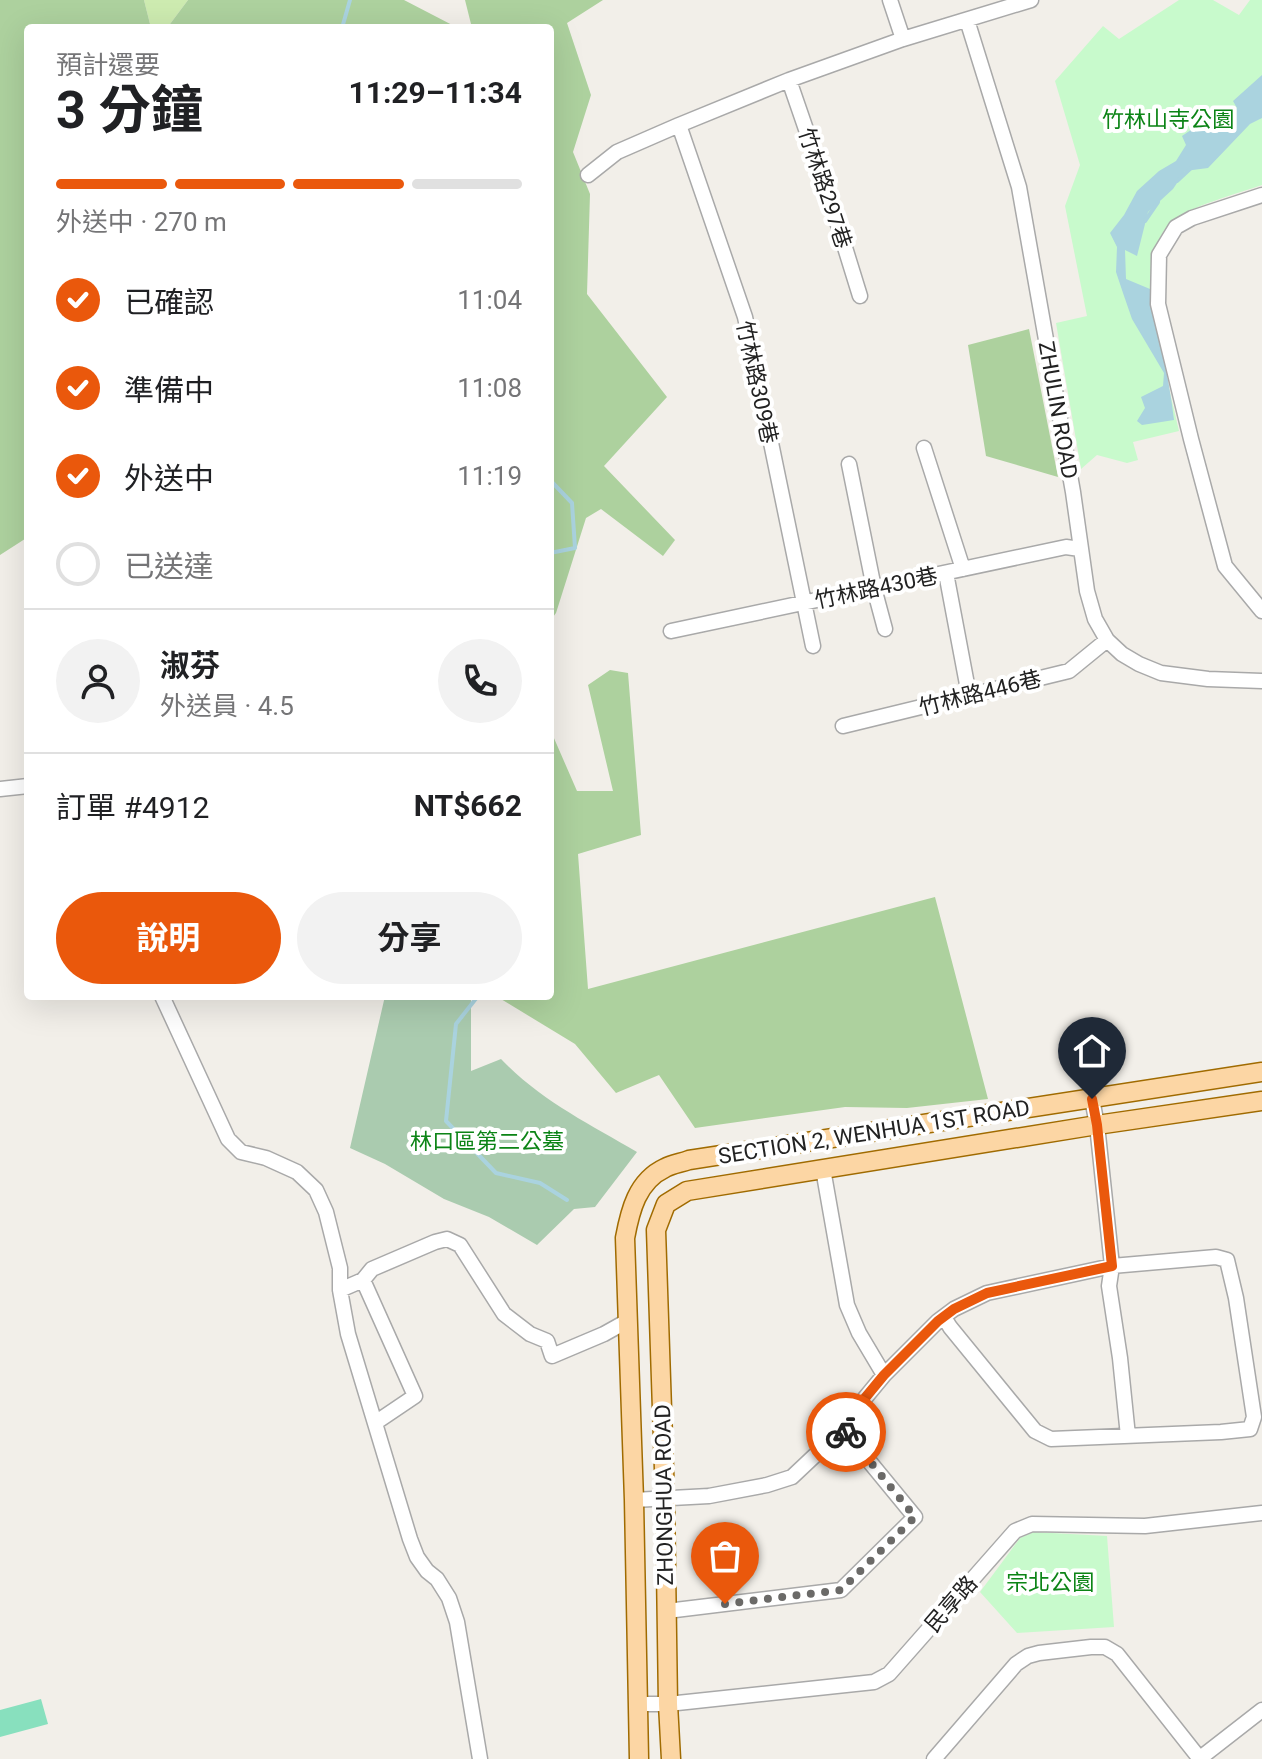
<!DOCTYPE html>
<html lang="zh-TW">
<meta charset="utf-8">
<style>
body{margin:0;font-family:Roboto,"Noto Sans TC",sans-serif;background:#f2f2f2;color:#202124;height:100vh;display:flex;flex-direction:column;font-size:30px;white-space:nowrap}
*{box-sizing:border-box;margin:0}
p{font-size:26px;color:#757577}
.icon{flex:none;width:44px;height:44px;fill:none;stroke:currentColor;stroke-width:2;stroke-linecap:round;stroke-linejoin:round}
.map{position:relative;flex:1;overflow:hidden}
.sheet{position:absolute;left:24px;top:24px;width:530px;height:976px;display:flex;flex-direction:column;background:#fff;border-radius:8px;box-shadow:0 8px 32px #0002}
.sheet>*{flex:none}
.pin{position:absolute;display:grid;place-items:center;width:68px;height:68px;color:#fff;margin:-82px -34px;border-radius:50% 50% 50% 0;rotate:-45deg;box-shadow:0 0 8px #0007}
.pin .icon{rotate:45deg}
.courier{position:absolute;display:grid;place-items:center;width:80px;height:80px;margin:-40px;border:6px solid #ea580c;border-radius:50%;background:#fff;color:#222;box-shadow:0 2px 10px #0007}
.head em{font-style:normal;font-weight:700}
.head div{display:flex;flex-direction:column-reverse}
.head{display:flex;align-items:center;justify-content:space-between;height:136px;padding:0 32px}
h1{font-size:52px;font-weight:700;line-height:60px}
.bar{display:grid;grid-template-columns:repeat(4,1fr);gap:12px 8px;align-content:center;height:96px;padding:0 32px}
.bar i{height:10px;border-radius:6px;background:#e0e0e0}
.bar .on{background:#ea580c}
.bar p{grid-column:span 4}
.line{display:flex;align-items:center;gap:20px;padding:0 32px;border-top:2px solid #e0e0e0}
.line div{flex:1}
.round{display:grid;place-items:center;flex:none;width:84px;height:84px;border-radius:42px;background:#f2f2f2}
ol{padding:0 32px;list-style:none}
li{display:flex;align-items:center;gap:24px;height:88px}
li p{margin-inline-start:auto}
li .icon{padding:8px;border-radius:50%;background:#ea580c;color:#fff;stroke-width:4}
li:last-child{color:#757577}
li i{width:44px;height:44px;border:4px solid #e0e0e0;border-radius:50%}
.cta{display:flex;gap:16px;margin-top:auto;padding:16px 32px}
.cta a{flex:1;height:92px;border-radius:48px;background:#ea580c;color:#fff;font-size:32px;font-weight:700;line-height:92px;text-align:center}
.cta a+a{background:#f2f2f2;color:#202124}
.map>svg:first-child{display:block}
</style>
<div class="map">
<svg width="1262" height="1759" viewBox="0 0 1262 1759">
<rect width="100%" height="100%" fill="#f2efe9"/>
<path fill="#cdebb0" d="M144 0H188L167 28H151Z"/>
<path fill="#add19e" d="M0 0H144L151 28H28V537L0 555Z
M188 0H404L458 28H167Z
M465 0H603L567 23 591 95 573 152 590 194 587 294 667 397 604 466 675 540 663 556 601 509 586 518 556 613 550 621V28H472Z
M1029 329 1058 477 986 456 968 345Z
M610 670 628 673 641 835 578 854 588 989 935 897 988 1099 907 1108 845 1107 695 1128 659 1075 616 1093 575 1044 496 996H550V729L577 791H613L588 685Z"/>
<path fill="#aacbaf" d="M385 996H471V1071L501 1059C540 1100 589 1124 637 1152L595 1207 574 1209 537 1245 489 1217 444 1199 385 1164 350 1148Z"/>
<path fill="#c8facc" d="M1179 0H1213L1239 15 1250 0H1262V185C1240 193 1187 207 1171 222 1131 259 1169 383 1179 431L1133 442 1138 460 1127 463 1097 455 1081 469 1056 323 1087 316 1065 206 1080 165 1055 81 1103 26 1119 39Z
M1034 1532 1107 1536 1114 1627 1017 1633 980 1592 1020 1538Z"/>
<path fill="#88e0be" d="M41 1699 48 1724 0 1737V1710Z"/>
<path fill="#aad3df" d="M1262 75V118L1250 124 1208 168 1185 171 1173 189 1148 212 1137 256 1125 250 1126 279 1150 289C1158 333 1169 376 1174 420L1142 425 1137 421 1145 408 1141 397 1163 386 1164 373 1132 319 1123 293 1116 272 1117 247 1110 233 1124 215 1137 191 1159 171 1176 161 1186 145 1182 136 1216 113 1220 119 1212 125 1215 129H1220L1232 119 1233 113 1237 108 1233 101Z"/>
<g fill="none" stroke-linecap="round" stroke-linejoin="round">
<path stroke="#aad3df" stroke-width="4" d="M342 28 350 0
M1177 181 1191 168
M1145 221 1158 202
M550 480 572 503 575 548 550 553
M478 996 456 1024 446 1121 496 1173 540 1183 567 1200"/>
<defs>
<path id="minor" d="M890 0 903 39
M967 20 1019 187 1073 492 1087 591 1095 619 1107 640 1122 654 1139 664 1161 673 1208 679 1262 681
M789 80 830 199 860 296
M679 125 745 317 813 646
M588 175 617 152 679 125 789 80 903 39 1031 0
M1262 195 1192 218 1176 227 1159 255 1158 304 1191 439 1225 566 1262 611
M924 448 963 569
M849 464 874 588 885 629
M946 573 969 695
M671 631 1066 547 1080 549
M843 726 1069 671 1107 640
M0 789 28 786
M162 996 228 1139 241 1152 266 1158 297 1172 316 1190 326 1212 340 1268V1290L348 1334 410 1539 417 1557 427 1571 437 1579 449 1598 457 1622 480 1759
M1092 1099 1097 1125 1112 1266 1109 1286 1120 1358 1128 1436
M823 1169 847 1305 859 1333 884 1375
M363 1280 372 1269 435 1242 447 1239 460 1245 504 1314 530 1334 547 1341 552 1356 604 1334 629 1320
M340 1290 363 1280 415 1396 375 1423
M634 1500 709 1496 767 1485 792 1477 827 1444 884 1375 938 1321 954 1309 987 1293 1112 1266 1216 1257 1227 1260 1236 1298 1254 1417 1250 1429 1221 1432 1051 1439 1035 1431 950 1327 944 1317
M667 1611 841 1590 915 1517 841 1427
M639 1704H668L874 1682 889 1674 1015 1531 1032 1524 1145 1526 1262 1513
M934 1759 1016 1664 1028 1656 1039 1653 1091 1647H1105L1117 1654 1200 1759
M1199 1759 1262 1710"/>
<path id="major" d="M639 1759 634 1500 625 1238C630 1211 637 1181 665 1168 672 1164 681 1163 689 1160L1262 1072
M671 1759 668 1704 665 1499 656 1230 666 1204 687 1191 1097 1125 1262 1101"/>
</defs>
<use href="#minor" stroke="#a9a9a9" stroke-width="17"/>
<use href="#major" stroke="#a06b00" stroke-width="21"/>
<use href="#minor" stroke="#fff" stroke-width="14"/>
<use href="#major" stroke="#fcd6a4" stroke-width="18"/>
</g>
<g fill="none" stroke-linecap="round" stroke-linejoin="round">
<path stroke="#6b6a68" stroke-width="8" stroke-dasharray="0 14.4" d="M725 1604 841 1590 915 1517 846 1432"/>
<path stroke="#ea580c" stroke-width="10" d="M846 1432 841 1427 884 1375 938 1321 954 1309 987 1293 1112 1266 1097 1125 1092 1099"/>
</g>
<g text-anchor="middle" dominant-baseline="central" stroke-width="8" stroke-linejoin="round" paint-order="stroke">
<g font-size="22" fill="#0c8416" stroke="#fff">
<text x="1168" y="119">竹林山寺公園</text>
<text x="487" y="1141">林口區第二公墓</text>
<text x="1050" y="1582">宗北公園</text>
</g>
<g font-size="22" fill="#222" stroke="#fff">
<text transform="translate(825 188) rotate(72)">竹林路297巷</text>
<text transform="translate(757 382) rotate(78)">竹林路309巷</text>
<text transform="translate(1058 410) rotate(80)">ZHULIN ROAD</text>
<text transform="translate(876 588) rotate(-12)">竹林路430巷</text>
<text transform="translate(980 693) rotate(-14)">竹林路446巷</text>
<text transform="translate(874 1132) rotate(-9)">SECTION 2, WENHUA 1ST ROAD</text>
<text transform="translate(664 1495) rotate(-91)">ZHONGHUA ROAD</text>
<text transform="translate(951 1604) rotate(-49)">民享路</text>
</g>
</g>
</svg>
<div class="pin" style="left:725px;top:1604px;background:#ea580c"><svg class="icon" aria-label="bag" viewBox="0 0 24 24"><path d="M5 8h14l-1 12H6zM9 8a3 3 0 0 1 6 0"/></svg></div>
<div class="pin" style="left:1092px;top:1099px;background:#1f2937"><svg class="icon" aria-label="home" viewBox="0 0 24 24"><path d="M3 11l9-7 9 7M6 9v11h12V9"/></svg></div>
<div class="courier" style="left:846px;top:1432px"><svg class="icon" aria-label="bike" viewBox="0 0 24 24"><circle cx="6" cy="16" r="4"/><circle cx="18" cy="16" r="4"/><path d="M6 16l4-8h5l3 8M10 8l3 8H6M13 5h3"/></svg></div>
<section class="sheet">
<div class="head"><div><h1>3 分鐘</h1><p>預計還要</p></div><em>11:29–11:34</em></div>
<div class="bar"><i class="on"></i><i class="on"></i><i class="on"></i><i></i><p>外送中 · 270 m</p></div>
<ol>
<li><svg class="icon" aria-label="check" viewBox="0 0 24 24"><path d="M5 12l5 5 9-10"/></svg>已確認<p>11:04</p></li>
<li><svg class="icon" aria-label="check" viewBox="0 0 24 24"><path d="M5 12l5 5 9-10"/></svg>準備中<p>11:08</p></li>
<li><svg class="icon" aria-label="check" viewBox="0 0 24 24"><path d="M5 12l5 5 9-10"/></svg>外送中<p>11:19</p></li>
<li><i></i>已送達</li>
</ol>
<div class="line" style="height:144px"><a class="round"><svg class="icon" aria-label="person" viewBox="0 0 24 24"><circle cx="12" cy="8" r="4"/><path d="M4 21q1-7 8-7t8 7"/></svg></a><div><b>淑芬</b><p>外送員 · 4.5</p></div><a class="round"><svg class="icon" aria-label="phone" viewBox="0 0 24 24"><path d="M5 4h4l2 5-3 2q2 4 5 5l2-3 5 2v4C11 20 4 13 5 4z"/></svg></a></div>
<div class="line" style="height:104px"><div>訂單 #4912</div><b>NT$662</b></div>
<div class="cta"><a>說明</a><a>分享</a></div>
</section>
</div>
